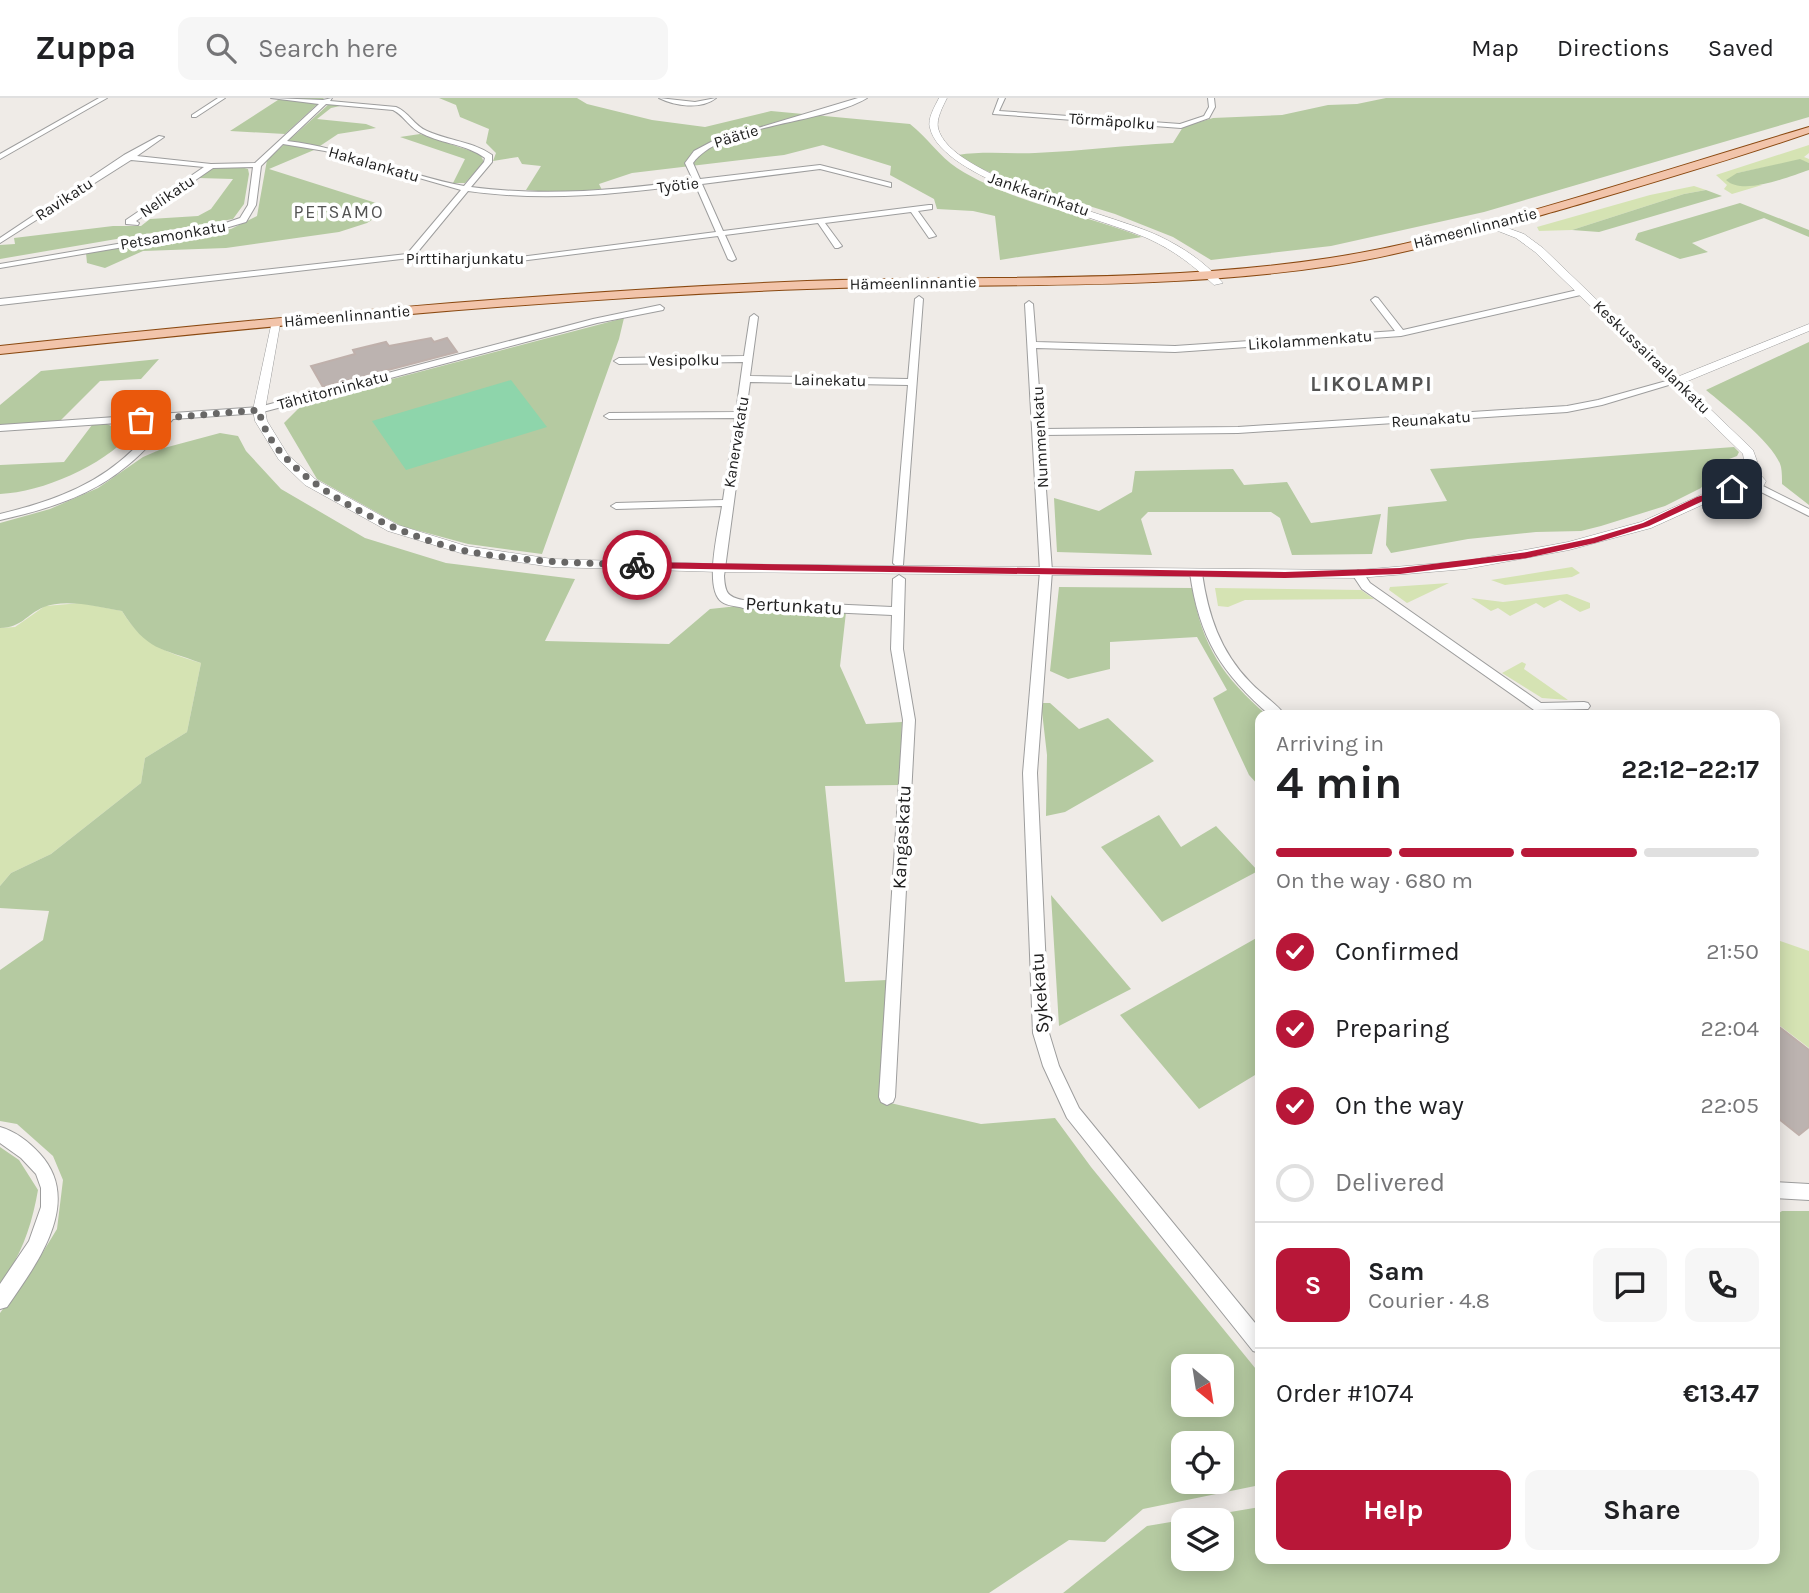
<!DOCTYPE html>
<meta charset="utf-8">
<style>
body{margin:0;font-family:Karla,sans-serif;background:#f6f6f6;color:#202124;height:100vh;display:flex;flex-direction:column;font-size:26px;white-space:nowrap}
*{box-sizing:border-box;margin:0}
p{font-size:23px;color:#757577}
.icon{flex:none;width:38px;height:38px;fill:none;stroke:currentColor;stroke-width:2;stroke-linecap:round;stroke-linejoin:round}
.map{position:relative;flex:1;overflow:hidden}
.drawer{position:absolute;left:1255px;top:612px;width:525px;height:854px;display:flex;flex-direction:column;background:#fff;border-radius:14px;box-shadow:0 4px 18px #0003}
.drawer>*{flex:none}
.needle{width:46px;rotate:150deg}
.controls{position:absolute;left:1171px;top:1256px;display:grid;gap:14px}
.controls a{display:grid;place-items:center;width:63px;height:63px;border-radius:14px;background:#fff;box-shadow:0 4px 18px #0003;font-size:35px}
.pin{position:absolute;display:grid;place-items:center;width:60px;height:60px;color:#fff;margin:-30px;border-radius:14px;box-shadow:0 4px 10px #0006}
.courier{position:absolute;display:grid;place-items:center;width:70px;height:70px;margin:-35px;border:5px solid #b81738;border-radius:50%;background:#fff;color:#222;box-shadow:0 2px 9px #0007}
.summary em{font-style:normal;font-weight:700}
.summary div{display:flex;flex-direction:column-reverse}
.summary{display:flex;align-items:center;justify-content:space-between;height:119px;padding:0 21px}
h1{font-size:46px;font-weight:700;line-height:52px}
.bar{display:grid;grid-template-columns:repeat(4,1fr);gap:10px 7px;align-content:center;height:84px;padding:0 21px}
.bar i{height:9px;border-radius:5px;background:#e0e0e0}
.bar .active{background:#b81738}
.bar p{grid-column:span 4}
.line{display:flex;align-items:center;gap:18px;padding:0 21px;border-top:2px solid #e0e0e0}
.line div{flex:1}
.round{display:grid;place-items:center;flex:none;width:74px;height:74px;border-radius:14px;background:#f6f6f6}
ol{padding:0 21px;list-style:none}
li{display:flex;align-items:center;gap:21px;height:77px}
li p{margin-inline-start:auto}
li .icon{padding:7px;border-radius:50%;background:#b81738;color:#fff;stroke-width:4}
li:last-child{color:#757577}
li i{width:38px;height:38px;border:4px solid #e0e0e0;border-radius:50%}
.action{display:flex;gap:14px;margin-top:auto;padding:14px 21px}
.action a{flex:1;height:80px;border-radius:14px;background:#b81738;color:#fff;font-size:28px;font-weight:700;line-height:80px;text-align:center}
.action a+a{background:#f6f6f6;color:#202124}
header{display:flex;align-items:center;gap:42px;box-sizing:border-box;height:98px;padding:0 35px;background:#fff;border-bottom:2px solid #e0e0e0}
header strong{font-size:33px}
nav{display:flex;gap:38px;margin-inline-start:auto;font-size:24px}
.search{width:490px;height:63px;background:#f6f6f6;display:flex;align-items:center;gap:18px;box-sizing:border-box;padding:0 24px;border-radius:14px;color:#757577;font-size:26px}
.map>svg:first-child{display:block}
</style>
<header>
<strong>Zuppa</strong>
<div class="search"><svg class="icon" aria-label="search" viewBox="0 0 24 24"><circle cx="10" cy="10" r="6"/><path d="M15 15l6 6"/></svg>Search here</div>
<nav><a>Map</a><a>Directions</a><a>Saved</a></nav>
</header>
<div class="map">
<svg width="1809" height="1495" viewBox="0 0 1809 1495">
<rect width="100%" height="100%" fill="#efebe7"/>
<path fill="#d5e3b3" d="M1809 47V55L1804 59 1809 61V65L1800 62 1737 75 1747 86 1762 87 1732 96 1724 91 1727 87 1716 77Z
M1694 88 1706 92 1684 96 1572 132 1539 133 1537 129 1650 97Z
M1572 469 1580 475 1572 479 1505 487 1491 482Z
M1449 485 1407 505 1389 492 1390 489Z
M1215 490 1361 492 1374 501 1245 502 1228 509 1218 508Z
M1567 496 1590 505V510L1580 514 1560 502 1544 510 1536 505 1510 518 1498 510 1491 513 1471 500 1503 504Z
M81 505 122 513C142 546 165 554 201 565L187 634 145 660 141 685 51 756 11 775 0 788V530L15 529 45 508Z
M1522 564 1526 566 1524 571 1568 602 1542 600 1502 575Z
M1774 841 1809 853V950L1775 924Z"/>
<path fill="#b5caa1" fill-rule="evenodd" d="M281 0H324L285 36 230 33Z
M439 0H577L587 6 652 22 705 29 771 13 910 26C927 39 939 58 957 70 1012 105 1081 115 1142 139L1000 162 995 118 973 113 937 111 934 101 890 77 891 68 823 47 784 57 632 75 599 86 603 94 574 96 526 92 541 68 522 66 518 59 493 63 496 55 486 45 489 31 460 19 456 7Z
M1386 0H1809V19L1484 114 1331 148 1211 162 1173 139 1115 116 1018 86 970 66 958 57C983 53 1010 56 1035 55 1081 53 1127 47 1173 45L1183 29 1213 20 1282 17 1328 7 1357 6Z
M329 6 340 8 331 10 317 21 366 26 376 30 338 36 314 52 269 71 376 105 385 113 367 125 339 134 226 150 143 153 105 170 87 165 86 155 231 131 257 118 267 62Z
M420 36 480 56 484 64 465 85H453L465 61 400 39Z
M1800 61 1809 65V72C1788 79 1743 98 1726 82L1737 75Z
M241 69 248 71 249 76 244 106 233 121 0 161V147L15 146 14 140 113 128H141L150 121 198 118 211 111 233 81 198 80 212 70Z
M1706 92 1722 98 1599 134 1572 132 1684 96Z
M1740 105 1809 132V139L1764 120 1692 145 1708 154 1680 161 1635 142 1638 135Z
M624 220 619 241 542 456 468 446 401 428 317 381 284 325 305 304Z
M1809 244V407L1782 386C1782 381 1782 374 1781 369 1776 347 1724 307 1706 292Z
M159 261 141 281 100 283 60 323 0 328V307L41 273Z
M104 325 131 336C102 368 43 394 0 396V367L64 364 92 327Z
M220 335 238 338 246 353 281 391 365 440 446 465 575 481 545 543 669 546 710 511 738 508 846 514 840 568 866 626 902 624 899 687 825 688 845 884 887 882 886 1004 981 1026 1055 1020 1091 1069 1260 1276V1387L1143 1411 1105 1444 1069 1442 989 1495H0V1215L32 1172 57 1131 63 1082 53 1058 17 1026 0 1023V872L43 842 49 813 0 810V788L11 775 51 756 141 685 145 660 187 634 201 565C161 550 147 553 122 513 100 509 65 500 44 509 25 517 23 529 0 530V425L50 411 98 390 143 359 164 350ZM1183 1269H1222V1307H1183ZM1183 1346H1222V1384H1183Z
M1734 349 1739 354 1737 358 1708 369 1706 383 1701 390 1665 408 1601 428 1581 433 1536 434 1468 441 1391 455 1386 447 1388 409 1447 403 1430 371Z
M1233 371 1244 387 1287 384 1311 425 1381 416 1372 456 1292 457 1280 420 1271 414H1148L1141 421 1152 457 1057 454 1054 400 1099 413 1132 394 1135 373Z
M1059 489 1192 490C1203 550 1222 578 1268 618H1260V689L1249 677 1213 600 1227 592 1197 539 1110 544V571L1068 581 1050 573Z
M1041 605H1050L1079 631 1108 620 1154 663 1065 714 1046 718 1047 657Z
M1159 717 1181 749 1216 728 1258 773 1162 824 1101 749Z
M1051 797 1131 891 1059 928Z
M1260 838V974L1199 1011 1120 917Z
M0 1049 19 1062 38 1092C32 1126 22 1158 0 1185Z
M1782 1113H1809V1495H1063L1147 1428 1260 1409V1461H1774V1118ZM1183 1423H1222V1461H1183Z"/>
<path fill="#8ed5ab" d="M511 282 547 329 406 372 372 323Z"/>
<path fill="#bcb3b0" stroke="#bfb0ab" stroke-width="2" d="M431 240 434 244 447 240 457 254 323 289 311 268 355 256 353 252 386 244 389 248Z
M1774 925 1809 952V1029L1799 1037 1774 1017Z"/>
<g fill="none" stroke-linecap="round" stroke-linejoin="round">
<defs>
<path id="minor" d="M99 0H107L0 61V56Z
M218 0H225L196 19H192V17Z
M271 0 323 2 332 0 330 3 396 9C409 14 414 28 427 33 449 43 472 43 492 57V64L471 89C549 99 616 92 693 82L685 65 694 53 711 44 858 0H867C825 26 722 25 693 65L700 81 820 67 891 85V89L820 71 702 86 723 133 929 107H932V111L918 113 936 138 929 140 911 114 825 125 842 148 838 150H835L818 125 725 137 736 161 732 163 728 161 718 138 520 163 410 160 0 207V201L407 156 461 92 325 53 283 46 261 68 256 107 246 124 212 134 0 170V166L211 130 240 120 248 107 253 69 213 70 136 123 139 125 138 127 126 126V122L204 69 131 62 0 145V140L124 57 159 38 164 39 137 58 211 66 255 65 319 6ZM326 6 393 12C405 18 410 31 423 36 443 46 466 46 485 60L484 64 464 88C404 77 348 50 287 43ZM695 86 716 134 520 159 416 156 468 93C546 104 618 96 695 86Z
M659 0 695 4 716 0C701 12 675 8 659 0Z
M999 0H1005L999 13 1180 26 1204 18 1209 9 1208 0H1214L1215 9 1209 20 1181 30 993 16Z
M1582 191 1586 194 1585 196 1401 238 1175 254 1036 250 1042 331 1238 329 1567 308 1598 302 1677 280 1682 283 1602 307 1567 314 1238 335 1042 337 1052 473 1037 675 1049 935 1059 968 1079 1010 1260 1231V1255L1253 1253 1067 1020 1043 968 1033 935 1023 675 1040 473 1025 206 1029 203 1033 206 1036 244 1175 248 1395 233 1371 202 1375 199 1378 200 1403 232Z
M919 198 923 201 903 467H895L893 465 908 287 750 284 724 478C725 494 727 499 743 502L892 509 893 481 899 477 905 481 903 551 915 622 895 999 893 1004 887 1007 881 1004 879 999 903 622 891 551 892 517 743 510C737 508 727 508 722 504 703 491 719 429 722 408L616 411 611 408 616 405 723 402 735 320 609 321 604 318 609 315 736 314 743 264 619 266 614 263 619 260 744 258 750 219 754 216 758 219 750 278 908 281 915 201Z
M660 207 664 210 663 212 597 225 259 315 173 321C159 337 145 353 128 367 92 398 45 412 0 422V416C42 406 85 392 119 364 135 352 147 336 162 322L0 333V327L259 309 593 221Z
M1757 385 1809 411V418L1753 390V386Z
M1196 471 1202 475C1208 517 1220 553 1250 584 1261 596 1276 605 1286 618H1271C1222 576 1199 540 1190 475Z
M1358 472 1362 473 1370 485 1541 605 1584 604 1588 605 1590 608 1588 611 1534 612 1362 491 1352 476Z
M0 1029C17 1034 29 1044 40 1056 84 1104 36 1167 7 1209L0 1211V1186L29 1143 41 1109V1090L36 1076 21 1060 0 1045Z
M1774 1084 1809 1086V1102L1774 1100Z"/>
<path id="tertiary" d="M939 0H947C943 8 936 21 938 30 950 80 1113 116 1159 138 1184 150 1205 164 1223 185L1214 187C1194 168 1175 153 1149 141 1102 120 942 83 930 30 927 21 935 8 939 0Z
M1491 124 1524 136 1543 150 1677 279 1809 226V233L1683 285 1753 352 1758 366 1756 372 1766 383 1762 391 1724 397 1651 430 1569 452 1466 471 1358 480 720 474 552 469 464 456 388 433 305 387 279 362 255 323 253 312 272 223 281 221 265 312 267 323 288 357 315 381 398 427 466 448 552 461 720 466 1358 472 1466 463 1568 444 1641 424 1701 397 1714 383 1715 375 1720 367 1745 369 1743 356 1535 154 1516 140 1488 129 1486 127ZM1728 374 1745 376 1753 384H1739Z"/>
<path id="primary" d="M1809 29V35C1728 63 1645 87 1563 111 1486 133 1409 156 1330 168 1157 194 982 184 807 191 537 201 268 228 0 256V248C268 220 537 194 807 183 981 177 1157 186 1330 160 1397 150 1462 132 1527 114 1622 87 1715 57 1809 29Z"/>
</defs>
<use href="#minor" stroke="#9d9d9d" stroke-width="2"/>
<use href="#tertiary" stroke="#9d9d9d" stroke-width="1"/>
<use href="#primary" stroke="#8a4911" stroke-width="2"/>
<use href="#minor" fill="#fff" fill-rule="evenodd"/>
<use href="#tertiary" fill="#fff" fill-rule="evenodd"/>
<use href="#primary" fill="#f2c4aa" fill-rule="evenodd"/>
</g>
<path fill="#b81738" d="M1732 388 1735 393 1703 403 1649 428 1595 445 1527 460 1400 476 1285 480 637 470 632 467 637 464 1285 474 1400 470 1527 454 1593 440 1643 425 1697 399Z"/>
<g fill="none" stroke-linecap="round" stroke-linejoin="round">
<path stroke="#686766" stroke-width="7" stroke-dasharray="0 12.6" d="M141 322 259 312C271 382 403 440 466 453 523 464 580 465 637 467"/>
</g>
<g text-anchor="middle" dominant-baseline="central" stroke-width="7" stroke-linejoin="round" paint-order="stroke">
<g font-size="16" fill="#202020" stroke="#fff">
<text transform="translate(1112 23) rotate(4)">Törmäpolku</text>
<text transform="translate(736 38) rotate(-17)">Päätie</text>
<text transform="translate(374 66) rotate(16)">Hakalankatu</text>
<text transform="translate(678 87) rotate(-7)">Työtie</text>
<text transform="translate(1039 96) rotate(19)">Jankkarinkatu</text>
<text transform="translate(167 98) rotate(-34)">Nelikatu</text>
<text transform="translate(64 101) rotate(-33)">Ravikatu</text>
<text transform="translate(1475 130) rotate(-14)">Hämeenlinnantie</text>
<text transform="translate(173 137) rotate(-10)">Petsamonkatu</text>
<text x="465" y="160">Pirttiharjunkatu</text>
<text transform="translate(913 185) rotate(-1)">Hämeenlinnantie</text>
<text transform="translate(347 218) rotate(-5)">Hämeenlinnantie</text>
<text transform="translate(1310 242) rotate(-4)">Likolammenkatu</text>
<text transform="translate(1652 259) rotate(44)">Keskussairaalankatu</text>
<text transform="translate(684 262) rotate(-1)">Vesipolku</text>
<text transform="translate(830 282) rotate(1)">Lainekatu</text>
<text transform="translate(333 292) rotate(-15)">Tähtitorninkatu</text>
<text transform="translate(1431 321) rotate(-4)">Reunakatu</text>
<text transform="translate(1040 339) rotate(-93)">Nummenkatu</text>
<text transform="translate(736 344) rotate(-81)">Kanervakatu</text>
</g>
<g font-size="18" letter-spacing="2" fill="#535353" stroke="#fff">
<text x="339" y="114">PETSAMO</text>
</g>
<g font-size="19" fill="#202020" stroke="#fff">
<text transform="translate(794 508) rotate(3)">Pertunkatu</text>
<text transform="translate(902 739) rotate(-87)">Kangaskatu</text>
<text transform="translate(1040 895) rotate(-94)">Sykekatu</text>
</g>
<g font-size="21" font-weight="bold" letter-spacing="2" fill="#535353" stroke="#fff">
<text x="1372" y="286">LIKOLAMPI</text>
</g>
</g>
</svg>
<div class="controls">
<a><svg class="needle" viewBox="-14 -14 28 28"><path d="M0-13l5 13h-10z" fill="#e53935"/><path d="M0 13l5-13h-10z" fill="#757577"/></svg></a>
<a><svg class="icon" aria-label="locate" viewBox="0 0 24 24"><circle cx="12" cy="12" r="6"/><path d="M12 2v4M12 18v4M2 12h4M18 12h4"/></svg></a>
<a><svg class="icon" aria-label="layers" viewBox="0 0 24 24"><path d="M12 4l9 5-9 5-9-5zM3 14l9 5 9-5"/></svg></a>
</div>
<div class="pin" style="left:141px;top:322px;background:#ea580c"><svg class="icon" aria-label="bag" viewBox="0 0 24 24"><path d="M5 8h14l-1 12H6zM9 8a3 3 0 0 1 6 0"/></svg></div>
<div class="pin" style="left:1732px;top:391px;background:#1f2937"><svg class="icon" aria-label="home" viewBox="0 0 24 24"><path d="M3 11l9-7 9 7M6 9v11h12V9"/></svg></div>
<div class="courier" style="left:637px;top:467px"><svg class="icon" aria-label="bike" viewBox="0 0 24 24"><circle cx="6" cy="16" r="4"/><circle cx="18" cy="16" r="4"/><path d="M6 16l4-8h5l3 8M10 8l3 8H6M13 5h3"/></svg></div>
<section class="drawer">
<div class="summary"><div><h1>4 min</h1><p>Arriving in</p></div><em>22:12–22:17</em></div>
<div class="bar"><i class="active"></i><i class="active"></i><i class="active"></i><i></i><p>On the way · 680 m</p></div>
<ol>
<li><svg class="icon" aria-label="check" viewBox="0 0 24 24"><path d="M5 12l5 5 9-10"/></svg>Confirmed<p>21:50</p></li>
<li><svg class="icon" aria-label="check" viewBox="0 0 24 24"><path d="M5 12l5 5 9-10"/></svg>Preparing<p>22:04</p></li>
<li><svg class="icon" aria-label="check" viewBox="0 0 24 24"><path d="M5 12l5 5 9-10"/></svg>On the way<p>22:05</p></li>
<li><i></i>Delivered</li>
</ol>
<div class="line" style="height:126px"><b class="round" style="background:#b81738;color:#fff">S</b><div><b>Sam</b><p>Courier · 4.8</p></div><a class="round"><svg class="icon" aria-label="chat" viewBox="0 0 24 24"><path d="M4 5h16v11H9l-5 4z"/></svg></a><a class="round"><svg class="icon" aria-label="phone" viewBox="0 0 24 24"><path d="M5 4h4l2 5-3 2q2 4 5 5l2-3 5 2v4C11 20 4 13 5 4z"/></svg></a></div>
<div class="line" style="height:91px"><div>Order #1074</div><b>€13.47</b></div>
<div class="action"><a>Help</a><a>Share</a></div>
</section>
</div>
